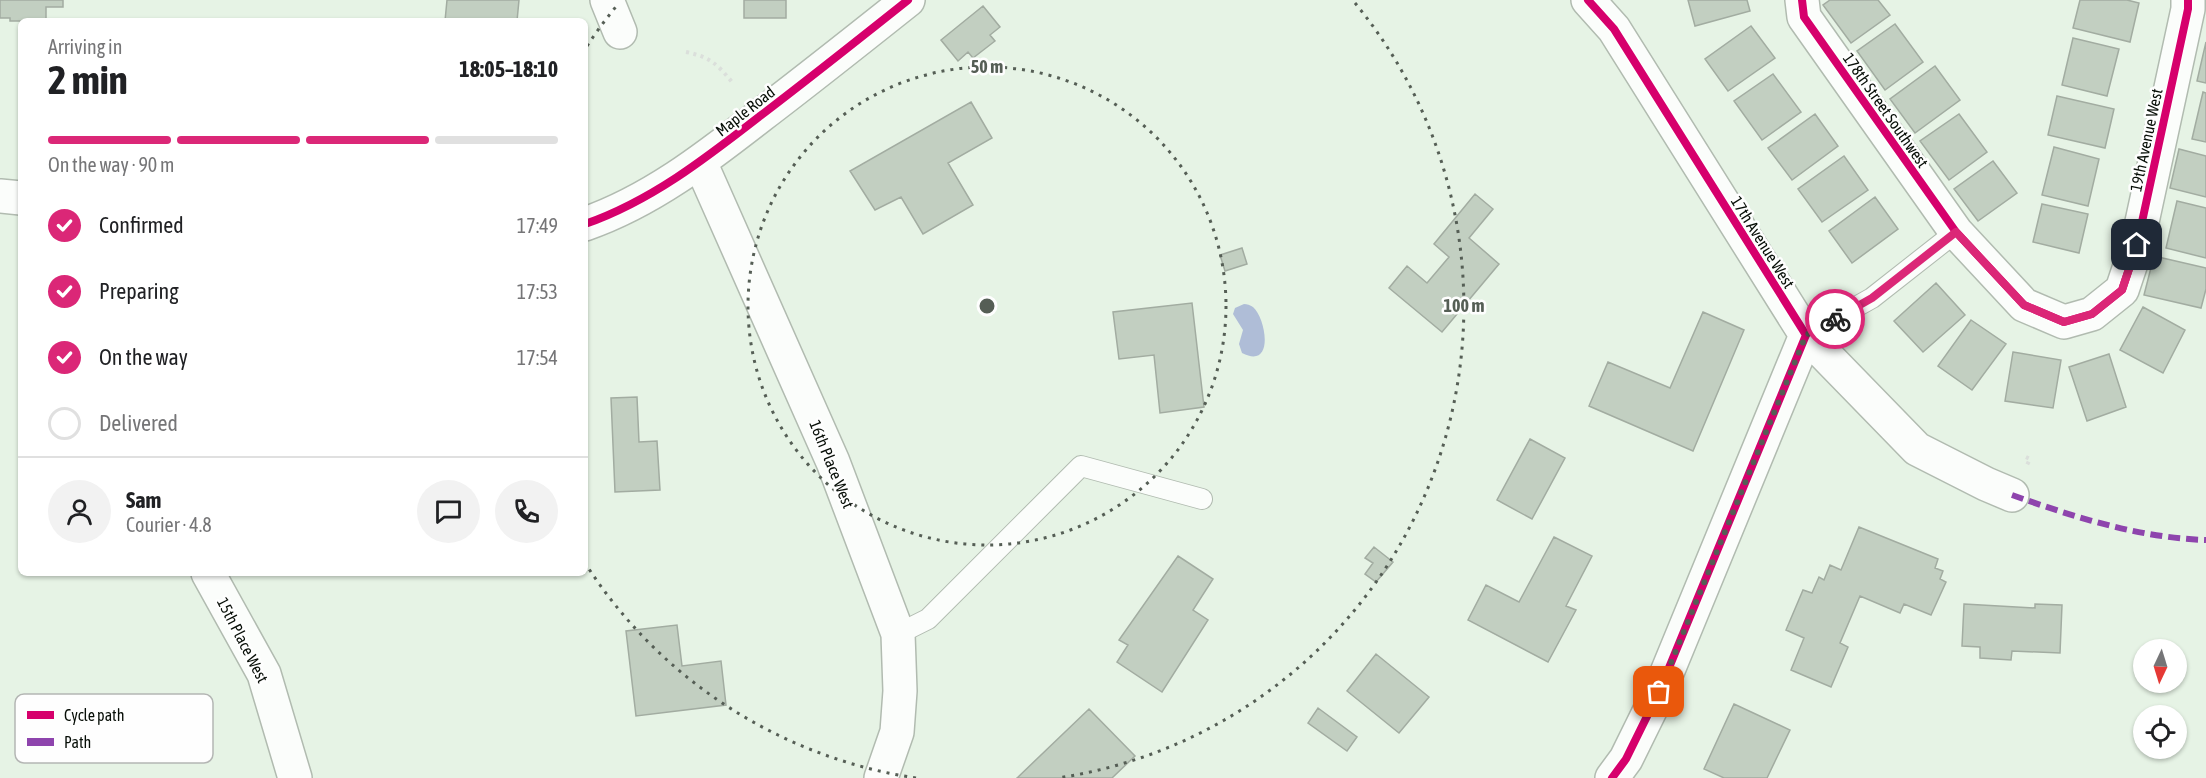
<!DOCTYPE html>
<meta charset="utf-8">
<style>
body{margin:0;font-family:"Asap Condensed",sans-serif;background:#f2f2f2;color:#202124;height:100vh;display:flex;flex-direction:column;font-size:22px;white-space:nowrap}
*{box-sizing:border-box;margin:0}
p{font-size:20px;color:#757577}
.icon{flex:none;width:33px;height:33px;fill:none;stroke:currentColor;stroke-width:2;stroke-linecap:round;stroke-linejoin:round}
.map{position:relative;flex:1;overflow:hidden}
.panel{position:absolute;left:18px;top:18px;width:570px;height:558px;display:flex;flex-direction:column;background:#fff;border-radius:9px;box-shadow:0 2px 4px #0004}
.panel>*{flex:none}
.needle{width:39px;rotate:184deg}
.tools{position:absolute;left:2133px;top:639px;display:grid;gap:12px}
.tools a{display:grid;place-items:center;width:54px;height:54px;border-radius:50%;background:#fff;box-shadow:0 2px 4px #0004;font-size:30px}
.pin{position:absolute;display:grid;place-items:center;width:51px;height:51px;color:#fff;margin:-26px;border-radius:12px;box-shadow:0 3px 9px #0006}
.courier{position:absolute;display:grid;place-items:center;width:60px;height:60px;margin:-30px;border:4px solid #db2777;border-radius:50%;background:#fff;color:#222;box-shadow:0 2px 8px #0007}
.summary em{font-style:normal;font-weight:700}
.summary div{display:flex;flex-direction:column-reverse}
.summary{display:flex;align-items:center;justify-content:space-between;height:102px;padding:0 30px}
h1{font-size:39px;font-weight:700;line-height:45px}
.bar{display:grid;grid-template-columns:repeat(4,1fr);gap:9px 6px;align-content:center;height:72px;padding:0 30px}
.bar i{height:8px;border-radius:4px;background:#e0e0e0}
.bar .current{background:#db2777}
.bar p{grid-column:span 4}
.line{display:flex;align-items:center;gap:15px;padding:0 30px;border-top:2px solid #e0e0e0}
.line div{flex:1}
.round{display:grid;place-items:center;flex:none;width:63px;height:63px;border-radius:32px;background:#f2f2f2}
ol{padding:0 30px;list-style:none}
li{display:flex;align-items:center;gap:18px;height:66px}
li p{margin-inline-start:auto}
li .icon{padding:6px;border-radius:50%;background:#db2777;color:#fff;stroke-width:4}
li:last-child{color:#757577}
li i{width:33px;height:33px;border:3px solid #e0e0e0;border-radius:50%}
.map>svg:first-child{display:block}
</style>
<div class="map">
<svg width="2206" height="778" viewBox="0 0 2206 778">
<rect width="100%" height="100%" fill="#e6f3e5"/>
<path fill="#afbdd7" d="M1244 304C1247 304 1250 305 1253 307 1266 318 1275 370 1242 353L1239 344 1243 330 1233 314 1235 308Z"/>
<path fill="#c2cfc1" stroke="#a2aca1" stroke-width="1.5" d="M0 0H63V7H46V21H10V18H0Z
M447 0H519L517 21H445Z
M744 0H786V18H744Z
M1688 0H1747L1750 11 1695 26Z
M1830 0H1878L1890 15 1851 43 1823 5Z
M2080 0H2127L2139 3 2130 42 2073 28Z
M983 6 1000 27 990 35 995 41 973 58 968 52 958 61 941 40Z
M1895 24 1923 62 1885 90 1857 51Z
M1751 26 1775 58 1728 91 1705 59Z
M2073 38 2119 49 2107 96 2062 85Z
M2206 42V83L2197 81Z
M1935 66 1960 100 1915 133 1890 99Z
M1773 74 1801 112 1762 140 1734 101Z
M2203 92 2206 93V142L2192 139Z
M2057 96 2114 109 2105 148 2048 135Z
M971 102 992 138 948 163 973 205 923 234 901 197 875 210 850 171Z
M1815 114 1838 146 1792 180 1768 148Z
M1959 114 1987 152 1949 180 1920 141Z
M2054 147 2099 159 2088 206 2042 195Z
M2179 149 2206 156V197L2170 188Z
M1844 156 1868 190 1822 222 1798 189Z
M1993 161 2017 193 1978 221 1954 189Z
M1475 194 1493 209 1469 238 1499 264 1442 332 1389 288 1407 266 1427 283 1449 257 1434 244Z
M1875 197 1898 229 1852 263 1829 231Z
M2177 201 2206 208V258L2166 248Z
M2042 204 2088 214 2079 253 2033 242Z
M1242 248 1247 264 1225 271 1220 255Z
M2154 256 2206 268V289L2201 308 2144 295Z
M1936 283 1965 315 1923 352 1894 321Z
M1192 303 1204 407 1160 413 1154 355 1119 359 1113 312Z
M2143 307 2185 330 2163 373 2120 350Z
M1703 312 1744 330 1693 451 1589 406 1608 362 1670 388Z
M1971 320 2006 344 1972 390 1938 366Z
M2013 352 2061 360 2053 408 2005 401Z
M2109 354 2126 407 2087 421 2069 367Z
M637 397 639 442 657 441 660 490 615 492 611 398Z
M1530 439 1565 458 1532 519 1497 500Z
M1859 527 1938 559 1935 568 1943 571 1940 579 1946 582 1931 615 1904 604 1900 613 1860 596 1840 643 1848 647 1831 687 1791 670 1804 638 1786 630 1803 590 1812 593 1819 577 1824 580 1830 565 1841 570Z
M1554 537 1592 556 1566 606 1576 610 1548 662 1468 620 1486 585 1519 602Z
M1374 547 1393 562 1376 582 1365 574 1373 563 1365 558Z
M1178 556 1213 579 1193 610 1208 620 1162 692 1117 662 1128 645 1119 640Z
M1964 604 2035 608V604L2062 605 2060 653 2012 651 2011 660 1980 658V647L1962 646Z
M677 625 682 666 721 661 726 705 636 716 626 631Z
M1376 654 1429 697 1399 733 1347 691Z
M1734 704 1790 730 1767 778H1724L1704 769Z
M1318 708 1357 737 1347 751 1308 723Z
M1089 709 1135 756 1112 778H1017Z"/>
<g fill="none" stroke-linecap="round" stroke-linejoin="round">
<defs>
<path id="service" d="M1806 335 1872 298 1956 232
M898 634 928 619 1081 466 1202 499"/>
<path id="minor" d="M607 0 620 32
M1588 0 1614 29 1806 335 1659 692 1626 759 1612 778
M1802 0 1804 17 1956 232 2024 305 2064 322 2092 314 2122 290 2137 245 2188 9V0
M700 162 833 462 898 634 900 691 897 732 881 778
M1806 335 1917 449 1986 484 2012 495
M208 573 264 674 295 778"/>
<path id="tertiary" d="M0 196 21 198
M585 224C651 201 706 158 760 116 810 78 859 39 908 0"/>
</defs>
<use href="#service" stroke="#b1bbb0" stroke-width="22"/>
<use href="#minor" stroke="#b1bbb0" stroke-width="36"/>
<use href="#tertiary" stroke="#b1bbb0" stroke-width="36"/>
<path stroke="#dbdfdb" stroke-width="4" stroke-dasharray="3 4.5" stroke-linecap="butt" d="M686 52C710 57 717 64 732 82
M2026 457 2030 459 2026 467"/>
<use href="#service" stroke="#fbfdfb" stroke-width="20"/>
<use href="#minor" stroke="#fbfdfb" stroke-width="33"/>
<use href="#tertiary" stroke="#fbfdfb" stroke-width="33"/>
<path stroke="#8e44ad" stroke-width="6" stroke-dasharray="12 6" stroke-linecap="butt" d="M2012 495C2074 517 2140 538 2206 540"/>
<defs>
<path id="cycleway" d="M1588 0 1614 29 1806 335 1659 692 1626 759 1612 778
M1802 0 1804 17 1956 232 2024 305 2064 322 2092 314 2122 290 2137 245 2188 9V0
M585 224C651 201 706 158 760 116 810 78 859 39 908 0"/>
</defs>
<use href="#cycleway" stroke="#fefefe" stroke-width="11"/>
<use href="#cycleway" stroke="#d6006c" stroke-width="8"/>
</g>
<g fill="none" stroke-linecap="round" stroke-linejoin="round">
<path stroke="#555e55" stroke-width="6" stroke-dasharray="0 10.8" d="M1659 692 1806 335 1835 319"/>
<path stroke="#db2777" stroke-width="8" d="M1835 319 1872 298 1956 232 2024 305 2064 322 2092 314 2122 290 2137 245"/>
</g>
<g fill="none" stroke="#555e55" stroke-width="3" stroke-dasharray="3 6">
<circle cx="987" cy="306" r="239"/>
<path d="M916 778A477 477 0 0 1 587 566M587 46A477 477 0 0 1 619 3M1355 3A477 477 0 0 1 1058 778"/>
</g>
<g text-anchor="middle" dominant-baseline="central" stroke-width="5" stroke-linejoin="round" paint-order="stroke">
<g font-size="16" fill="#070e07" stroke="#fefefe">
<text transform="translate(1886 110) rotate(55)">178th Street Southwest</text>
<text transform="translate(745 111) rotate(-38)">Maple Road</text>
<text transform="translate(2146 140) rotate(-78)">19th Avenue West</text>
<text transform="translate(1763 242) rotate(58)">17th Avenue West</text>
<text transform="translate(832 464) rotate(68)">16th Place West</text>
<text transform="translate(243 640) rotate(63)">15th Place West</text>
</g>
</g>
<rect x="15" y="694" width="198" height="69" rx="9" fill="#fefefe" stroke="#b4b6b4" stroke-width="1.5"/>
<rect x="27" y="711" width="27" height="8" fill="#d6006c"/>
<rect x="27" y="738" width="27" height="8" fill="#8e44ad"/>
<g font-size="16" fill="#070e07">
<text x="64" y="721">Cycle path</text>
<text x="64" y="748">Path</text>
</g>
<circle cx="987" cy="306" r="9" fill="#555e55" stroke="#fefefe" stroke-width="3"/>
<g font-size="18" text-anchor="middle" font-weight="bold" fill="#555e55" stroke="#fefefe" stroke-width="5" stroke-linejoin="round" paint-order="stroke">
<text x="987" y="73">50 m</text>
<text x="1464" y="312">100 m</text>
</g>
</svg>
<div class="tools">
<a><svg class="needle" viewBox="-14 -14 28 28"><path d="M0-13l5 13h-10z" fill="#e53935"/><path d="M0 13l5-13h-10z" fill="#757577"/></svg></a>
<a><svg class="icon" aria-label="locate" viewBox="0 0 24 24"><circle cx="12" cy="12" r="6"/><path d="M12 2v4M12 18v4M2 12h4M18 12h4"/></svg></a>
</div>
<div class="pin" style="left:1659px;top:692px;background:#ea580c"><svg class="icon" aria-label="bag" viewBox="0 0 24 24"><path d="M5 8h14l-1 12H6zM9 8a3 3 0 0 1 6 0"/></svg></div>
<div class="pin" style="left:2137px;top:245px;background:#1f2937"><svg class="icon" aria-label="home" viewBox="0 0 24 24"><path d="M3 11l9-7 9 7M6 9v11h12V9"/></svg></div>
<div class="courier" style="left:1835px;top:319px"><svg class="icon" aria-label="bike" viewBox="0 0 24 24"><circle cx="6" cy="16" r="4"/><circle cx="18" cy="16" r="4"/><path d="M6 16l4-8h5l3 8M10 8l3 8H6M13 5h3"/></svg></div>
<section class="panel">
<div class="summary"><div><h1>2 min</h1><p>Arriving in</p></div><em>18:05–18:10</em></div>
<div class="bar"><i class="current"></i><i class="current"></i><i class="current"></i><i></i><p>On the way · 90 m</p></div>
<ol>
<li><svg class="icon" aria-label="check" viewBox="0 0 24 24"><path d="M5 12l5 5 9-10"/></svg>Confirmed<p>17:49</p></li>
<li><svg class="icon" aria-label="check" viewBox="0 0 24 24"><path d="M5 12l5 5 9-10"/></svg>Preparing<p>17:53</p></li>
<li><svg class="icon" aria-label="check" viewBox="0 0 24 24"><path d="M5 12l5 5 9-10"/></svg>On the way<p>17:54</p></li>
<li><i></i>Delivered</li>
</ol>
<div class="line" style="height:108px"><a class="round"><svg class="icon" aria-label="person" viewBox="0 0 24 24"><circle cx="12" cy="8" r="4"/><path d="M4 21q1-7 8-7t8 7"/></svg></a><div><b>Sam</b><p>Courier · 4.8</p></div><a class="round"><svg class="icon" aria-label="chat" viewBox="0 0 24 24"><path d="M4 5h16v11H9l-5 4z"/></svg></a><a class="round"><svg class="icon" aria-label="phone" viewBox="0 0 24 24"><path d="M5 4h4l2 5-3 2q2 4 5 5l2-3 5 2v4C11 20 4 13 5 4z"/></svg></a></div>
</section>
</div>
